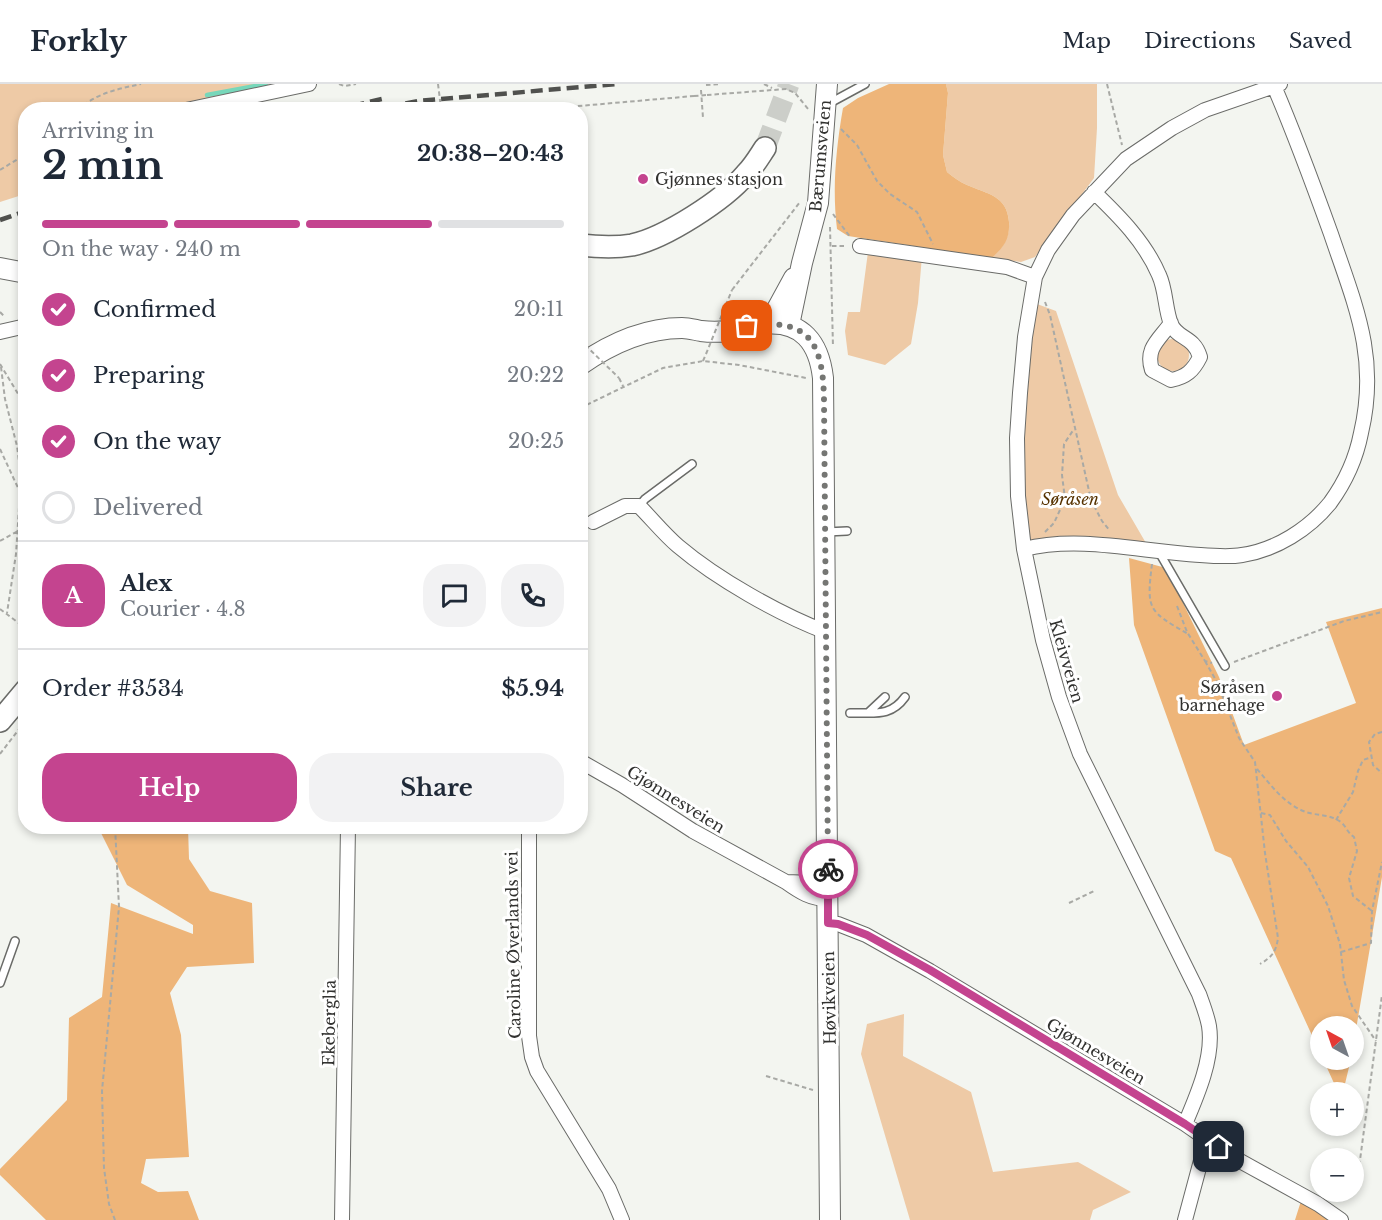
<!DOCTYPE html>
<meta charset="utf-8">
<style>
body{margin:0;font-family:"Libre Baskerville",serif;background:#f2f2f3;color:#1f2937;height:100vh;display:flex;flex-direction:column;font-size:22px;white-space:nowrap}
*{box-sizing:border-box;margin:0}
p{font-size:20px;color:#747a83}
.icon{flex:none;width:33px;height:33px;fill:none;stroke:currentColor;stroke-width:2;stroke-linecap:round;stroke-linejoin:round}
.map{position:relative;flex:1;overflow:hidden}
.panel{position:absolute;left:18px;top:18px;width:570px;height:732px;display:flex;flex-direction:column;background:#fff;border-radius:24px;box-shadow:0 3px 9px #0003}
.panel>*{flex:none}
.needle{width:39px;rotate:320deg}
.fabs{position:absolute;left:1310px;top:932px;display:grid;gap:12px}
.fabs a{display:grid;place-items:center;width:54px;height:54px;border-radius:50%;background:#fff;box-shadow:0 3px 9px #0003;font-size:30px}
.pin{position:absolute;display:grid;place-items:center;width:51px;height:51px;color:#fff;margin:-26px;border-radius:12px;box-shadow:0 3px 9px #0006}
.courier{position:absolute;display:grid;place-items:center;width:60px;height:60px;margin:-30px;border:4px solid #c4448f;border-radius:50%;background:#fff;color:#222;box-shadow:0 2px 8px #0007}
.overview em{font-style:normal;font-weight:700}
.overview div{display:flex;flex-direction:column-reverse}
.overview{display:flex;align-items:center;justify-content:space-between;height:102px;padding:0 24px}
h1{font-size:39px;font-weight:700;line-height:45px}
.bar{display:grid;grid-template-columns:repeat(4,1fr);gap:9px 6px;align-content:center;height:72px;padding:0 24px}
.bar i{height:8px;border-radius:4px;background:#e0e1e3}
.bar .active{background:#c4448f}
.bar p{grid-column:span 4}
.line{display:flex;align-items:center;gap:15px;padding:0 24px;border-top:2px solid #e0e1e3}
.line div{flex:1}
.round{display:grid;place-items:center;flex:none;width:63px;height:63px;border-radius:24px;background:#f2f2f3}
ol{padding:0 24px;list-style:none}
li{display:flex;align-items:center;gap:18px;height:66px}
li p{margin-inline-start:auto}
li .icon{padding:6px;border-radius:50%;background:#c4448f;color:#fff;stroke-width:4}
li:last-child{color:#747a83}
li i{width:33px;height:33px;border:3px solid #e0e1e3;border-radius:50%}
.button{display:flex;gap:12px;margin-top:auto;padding:12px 24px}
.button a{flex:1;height:69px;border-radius:24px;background:#c4448f;color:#fff;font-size:24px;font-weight:700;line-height:69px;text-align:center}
.button a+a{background:#f2f2f3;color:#1f2937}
header{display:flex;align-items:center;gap:36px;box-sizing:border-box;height:84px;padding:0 30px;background:#fff;border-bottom:2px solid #e0e1e3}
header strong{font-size:28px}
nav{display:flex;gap:33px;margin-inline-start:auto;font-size:21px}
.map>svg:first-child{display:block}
</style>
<header>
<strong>Forkly</strong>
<nav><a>Map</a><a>Directions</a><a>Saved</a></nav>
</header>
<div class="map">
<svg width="1382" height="1136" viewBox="0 0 1382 1136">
<rect width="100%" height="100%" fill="#f3f5f0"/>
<path fill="#eecaa6" d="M0 0H280L151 25 26 26 25 110 0 118Z
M946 0H1097V44L1094 94 1035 173 1021 178 992 174C1003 164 1010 153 1009 138 1007 111 987 110 967 101 960 98 953 93 947 88L943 71 948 9Z
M868 168 922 172 918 219 911 260 885 281 848 271 845 247 848 228H860Z
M1037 220 1056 227 1118 411 1150 466 1025 460 1019 355Z
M1157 271a16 16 0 1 1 32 0a16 16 0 1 1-32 0Z
M904 930 903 972 971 1008 993 1088 1078 1078 1131 1108 1093 1126 1090 1136H910L861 970 867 940Z"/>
<path fill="#eeb579" d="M889 0H946L948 9 943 71 947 88C953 93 960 98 967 101 987 110 1007 111 1009 138 1010 155 1004 163 992 174L848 152 837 145C832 105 836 64 843 24L858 14Z
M1129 474 1166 484 1219 593 1244 661 1356 619 1326 538 1382 524V793L1353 963V942H1320V969L1231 774 1215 767 1134 541Z
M98 743H188L189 775 210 807 252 819 254 879 187 883 170 909 181 951 189 1073 146 1075 141 1099 158 1108 188 1107 199 1136H46L0 1091V1085L67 1016 69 934 102 913 111 819 193 850V841L127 801Z
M1323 975H1351L1343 1008H1338Z
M1301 1117 1331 1136H1295Z"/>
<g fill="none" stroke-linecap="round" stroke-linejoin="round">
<path stroke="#77d7ba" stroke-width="4.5" d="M207 11 266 0"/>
<path stroke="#cccec9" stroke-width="21" stroke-dasharray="21 10" stroke-linecap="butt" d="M765 64 789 0"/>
<defs>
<path id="lane" d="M828 20 865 0
M639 422 645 415 692 380
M826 448 847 447
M1159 468 1225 582
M869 628 885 613
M850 629C873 628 890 634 905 613
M0 899 15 857"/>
<path id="street" d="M186 26 309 0
M1094 108C1119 132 1145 158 1159 191 1166 206 1165 225 1171 240 1177 255 1194 252 1200 273 1193 287 1186 293 1171 296L1152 286C1145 264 1159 256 1171 239
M860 162 1007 183 1035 193
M0 248 26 242
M593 438 625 422H639C652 435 664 450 678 462 717 495 779 530 826 548
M1024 465C1077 452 1135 466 1187 470 1205 471 1225 474 1242 471 1276 466 1309 445 1330 419 1346 397 1356 375 1361 349 1379 273 1355 221 1331 150 1313 100 1295 51 1274 2
M580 677 622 701 693 747 786 798C800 808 811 815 828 815
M529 742V952L532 973 537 987 609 1105 622 1136
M786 798 814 799 828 796
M828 839 838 840 866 851 930 887 1185 1040 1231 1072 1318 1120 1341 1136
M1185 1040C1197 1012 1214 973 1209 942 1207 931 1203 921 1199 910L1080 670 1059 613 1043 556 1024 465 1018 412 1017 354 1020 309 1025 253 1035 193 1048 166 1073 131 1126 75 1172 44 1205 26 1280 0
M342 1136 348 742
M1185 1136 1207 1054"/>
<path id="secondary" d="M0 184 26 189
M774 239 776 227 794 194
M789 241 802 179 818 119 827 0
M580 281C610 260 646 244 682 244 689 244 695 246 701 247 709 248 720 248 728 247 740 246 752 241 764 240 802 236 819 259 823 294L830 1136"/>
<path id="primary" d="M580 161C598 163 614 164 632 161 665 154 724 116 746 90 754 82 759 73 765 64
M0 637 26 606"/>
</defs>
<use href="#lane" stroke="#6a6b68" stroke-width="10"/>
<use href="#street" stroke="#6a6b68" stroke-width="16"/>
<use href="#secondary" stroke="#6a6b68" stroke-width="22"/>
<use href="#primary" stroke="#6a6b68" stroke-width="24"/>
<path stroke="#a8a9a5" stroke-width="2" stroke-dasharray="4.5 3" stroke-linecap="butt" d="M339 0 344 2 356 0
M764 0 772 4
M1107 0 1122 61
M706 1 720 0
M701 6 703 34
M707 11 786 5 795 9 809 26
M445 24 467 22
M487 24V26
M78 26C96 9 118 5 141 0
M533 26 694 12
M841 45 857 61 877 97 890 110 917 128 933 160
M0 86 26 70
M833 130 851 154
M830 143 833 263
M832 162H847
M732 206 800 118
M1045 218 1050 231 1091 416 1102 437 1110 447
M0 228 5 233
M703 277 706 270
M0 280 26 323
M1 283 5 315 17 362 21 393 16 470 7 529
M619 294 623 302
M580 324 663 284 703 277 739 281 806 294
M0 365 19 406
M1045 448 1054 439 1065 415 1062 391 1064 360 1074 345
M0 457 18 447
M1152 480C1146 527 1149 527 1188 550
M1177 522 1187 548 1205 577 1212 579
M0 525 20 540 26 547
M1205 577 1217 598 1239 654 1255 678 1265 769 1278 854C1276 868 1272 873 1260 880
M1234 578 1344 537 1382 528
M1382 648 1375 650 1369 658 1373 681 1382 689
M0 670 26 636
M1257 685C1271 701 1285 721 1306 728 1317 732 1332 730 1342 739 1347 744 1347 748 1354 753L1357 767 1349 794 1353 812 1372 827
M1261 729 1270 731 1286 757 1308 783 1328 822 1340 860 1344 896 1352 922 1376 957
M1336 736 1353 708 1358 687 1363 676 1372 673
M1069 819 1094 807
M1341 868 1371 859 1372 827 1382 778
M766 992 813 1006
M1353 1095 1360 1076 1382 911
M1332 1114 1341 1107
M115 1136 109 1120 104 1084 102 1007 119 823 115 742"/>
<use href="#lane" stroke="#fff" stroke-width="7"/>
<use href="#street" stroke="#fff" stroke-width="14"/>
<use href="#secondary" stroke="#fff" stroke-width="20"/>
<use href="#primary" stroke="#fff" stroke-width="21"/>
<path stroke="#50514e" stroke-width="4.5" stroke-dasharray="12 6" stroke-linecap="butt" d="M335 26 382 15
M370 26 418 17 617 0
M0 136 26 127"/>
<path stroke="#a8a9a5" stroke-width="2" stroke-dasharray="4.5 3" stroke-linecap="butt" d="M438 0 441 24H445
M694 12 707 11
M580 256 619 294
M706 270 732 206"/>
</g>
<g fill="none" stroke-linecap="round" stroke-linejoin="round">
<path stroke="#757673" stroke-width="6" stroke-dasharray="0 10.8" d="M747 242C809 233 823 258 824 316L828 785"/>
<path stroke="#c4448f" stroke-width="8" d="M828 785V839L838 840 867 851 930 886 1185 1040 1219 1063"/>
</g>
<g fill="#c4448f" stroke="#fff" stroke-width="2">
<circle cx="643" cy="95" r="6"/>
<circle cx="1277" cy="612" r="6"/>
</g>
<g text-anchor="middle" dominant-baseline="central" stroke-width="6" stroke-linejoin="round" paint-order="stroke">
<g font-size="16" fill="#31312f" stroke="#fff">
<text transform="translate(820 72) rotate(-85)">Bærumsveien</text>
<text transform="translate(1067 577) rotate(74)">Kleivveien</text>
<text transform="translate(676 715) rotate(32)">Gjønnesveien</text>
<text transform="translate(513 861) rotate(-91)">Caroline Øverlands vei</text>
<text transform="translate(829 914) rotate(-91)">Høvikveien</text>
<text transform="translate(329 939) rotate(-89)">Ekeberglia</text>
<text transform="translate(1096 967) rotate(31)">Gjønnesveien</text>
</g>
<g font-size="16" fill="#31312f" stroke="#fff" text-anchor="start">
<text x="655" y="95">Gjønnes stasjon</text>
<text x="1265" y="603" text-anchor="end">Søråsen<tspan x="1265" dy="18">barnehage</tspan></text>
</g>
<g font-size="16" font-style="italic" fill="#563200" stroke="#fff">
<text x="1070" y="415">Søråsen</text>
</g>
</g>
</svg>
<div class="fabs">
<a><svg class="needle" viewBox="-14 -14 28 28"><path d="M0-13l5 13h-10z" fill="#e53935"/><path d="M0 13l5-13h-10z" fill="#747a83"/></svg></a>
<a>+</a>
<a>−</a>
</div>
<div class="pin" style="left:747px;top:242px;background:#ea580c"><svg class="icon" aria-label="bag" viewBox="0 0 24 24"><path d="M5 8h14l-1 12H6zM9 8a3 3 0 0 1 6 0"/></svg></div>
<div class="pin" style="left:1219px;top:1063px;background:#1f2937"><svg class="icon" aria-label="home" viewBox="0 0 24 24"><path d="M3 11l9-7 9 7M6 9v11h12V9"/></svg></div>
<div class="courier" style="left:828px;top:785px"><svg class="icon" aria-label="bike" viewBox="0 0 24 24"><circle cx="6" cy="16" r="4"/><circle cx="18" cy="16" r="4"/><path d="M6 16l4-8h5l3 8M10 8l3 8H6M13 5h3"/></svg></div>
<section class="panel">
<div class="overview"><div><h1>2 min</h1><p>Arriving in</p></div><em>20:38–20:43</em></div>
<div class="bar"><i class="active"></i><i class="active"></i><i class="active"></i><i></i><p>On the way · 240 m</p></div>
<ol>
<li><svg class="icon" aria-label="check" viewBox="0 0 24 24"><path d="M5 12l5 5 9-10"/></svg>Confirmed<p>20:11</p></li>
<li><svg class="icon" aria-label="check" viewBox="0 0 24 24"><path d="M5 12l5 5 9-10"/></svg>Preparing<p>20:22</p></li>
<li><svg class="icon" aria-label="check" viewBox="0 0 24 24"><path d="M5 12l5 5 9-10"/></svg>On the way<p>20:25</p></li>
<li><i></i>Delivered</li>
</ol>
<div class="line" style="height:108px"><b class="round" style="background:#c4448f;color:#fff">A</b><div><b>Alex</b><p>Courier · 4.8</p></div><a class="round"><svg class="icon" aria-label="chat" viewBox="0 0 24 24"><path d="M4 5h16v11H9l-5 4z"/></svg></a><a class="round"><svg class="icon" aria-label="phone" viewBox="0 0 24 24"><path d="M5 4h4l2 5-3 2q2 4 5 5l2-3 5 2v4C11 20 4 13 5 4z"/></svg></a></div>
<div class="line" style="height:78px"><div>Order #3534</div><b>$5.94</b></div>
<div class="button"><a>Help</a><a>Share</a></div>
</section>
</div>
